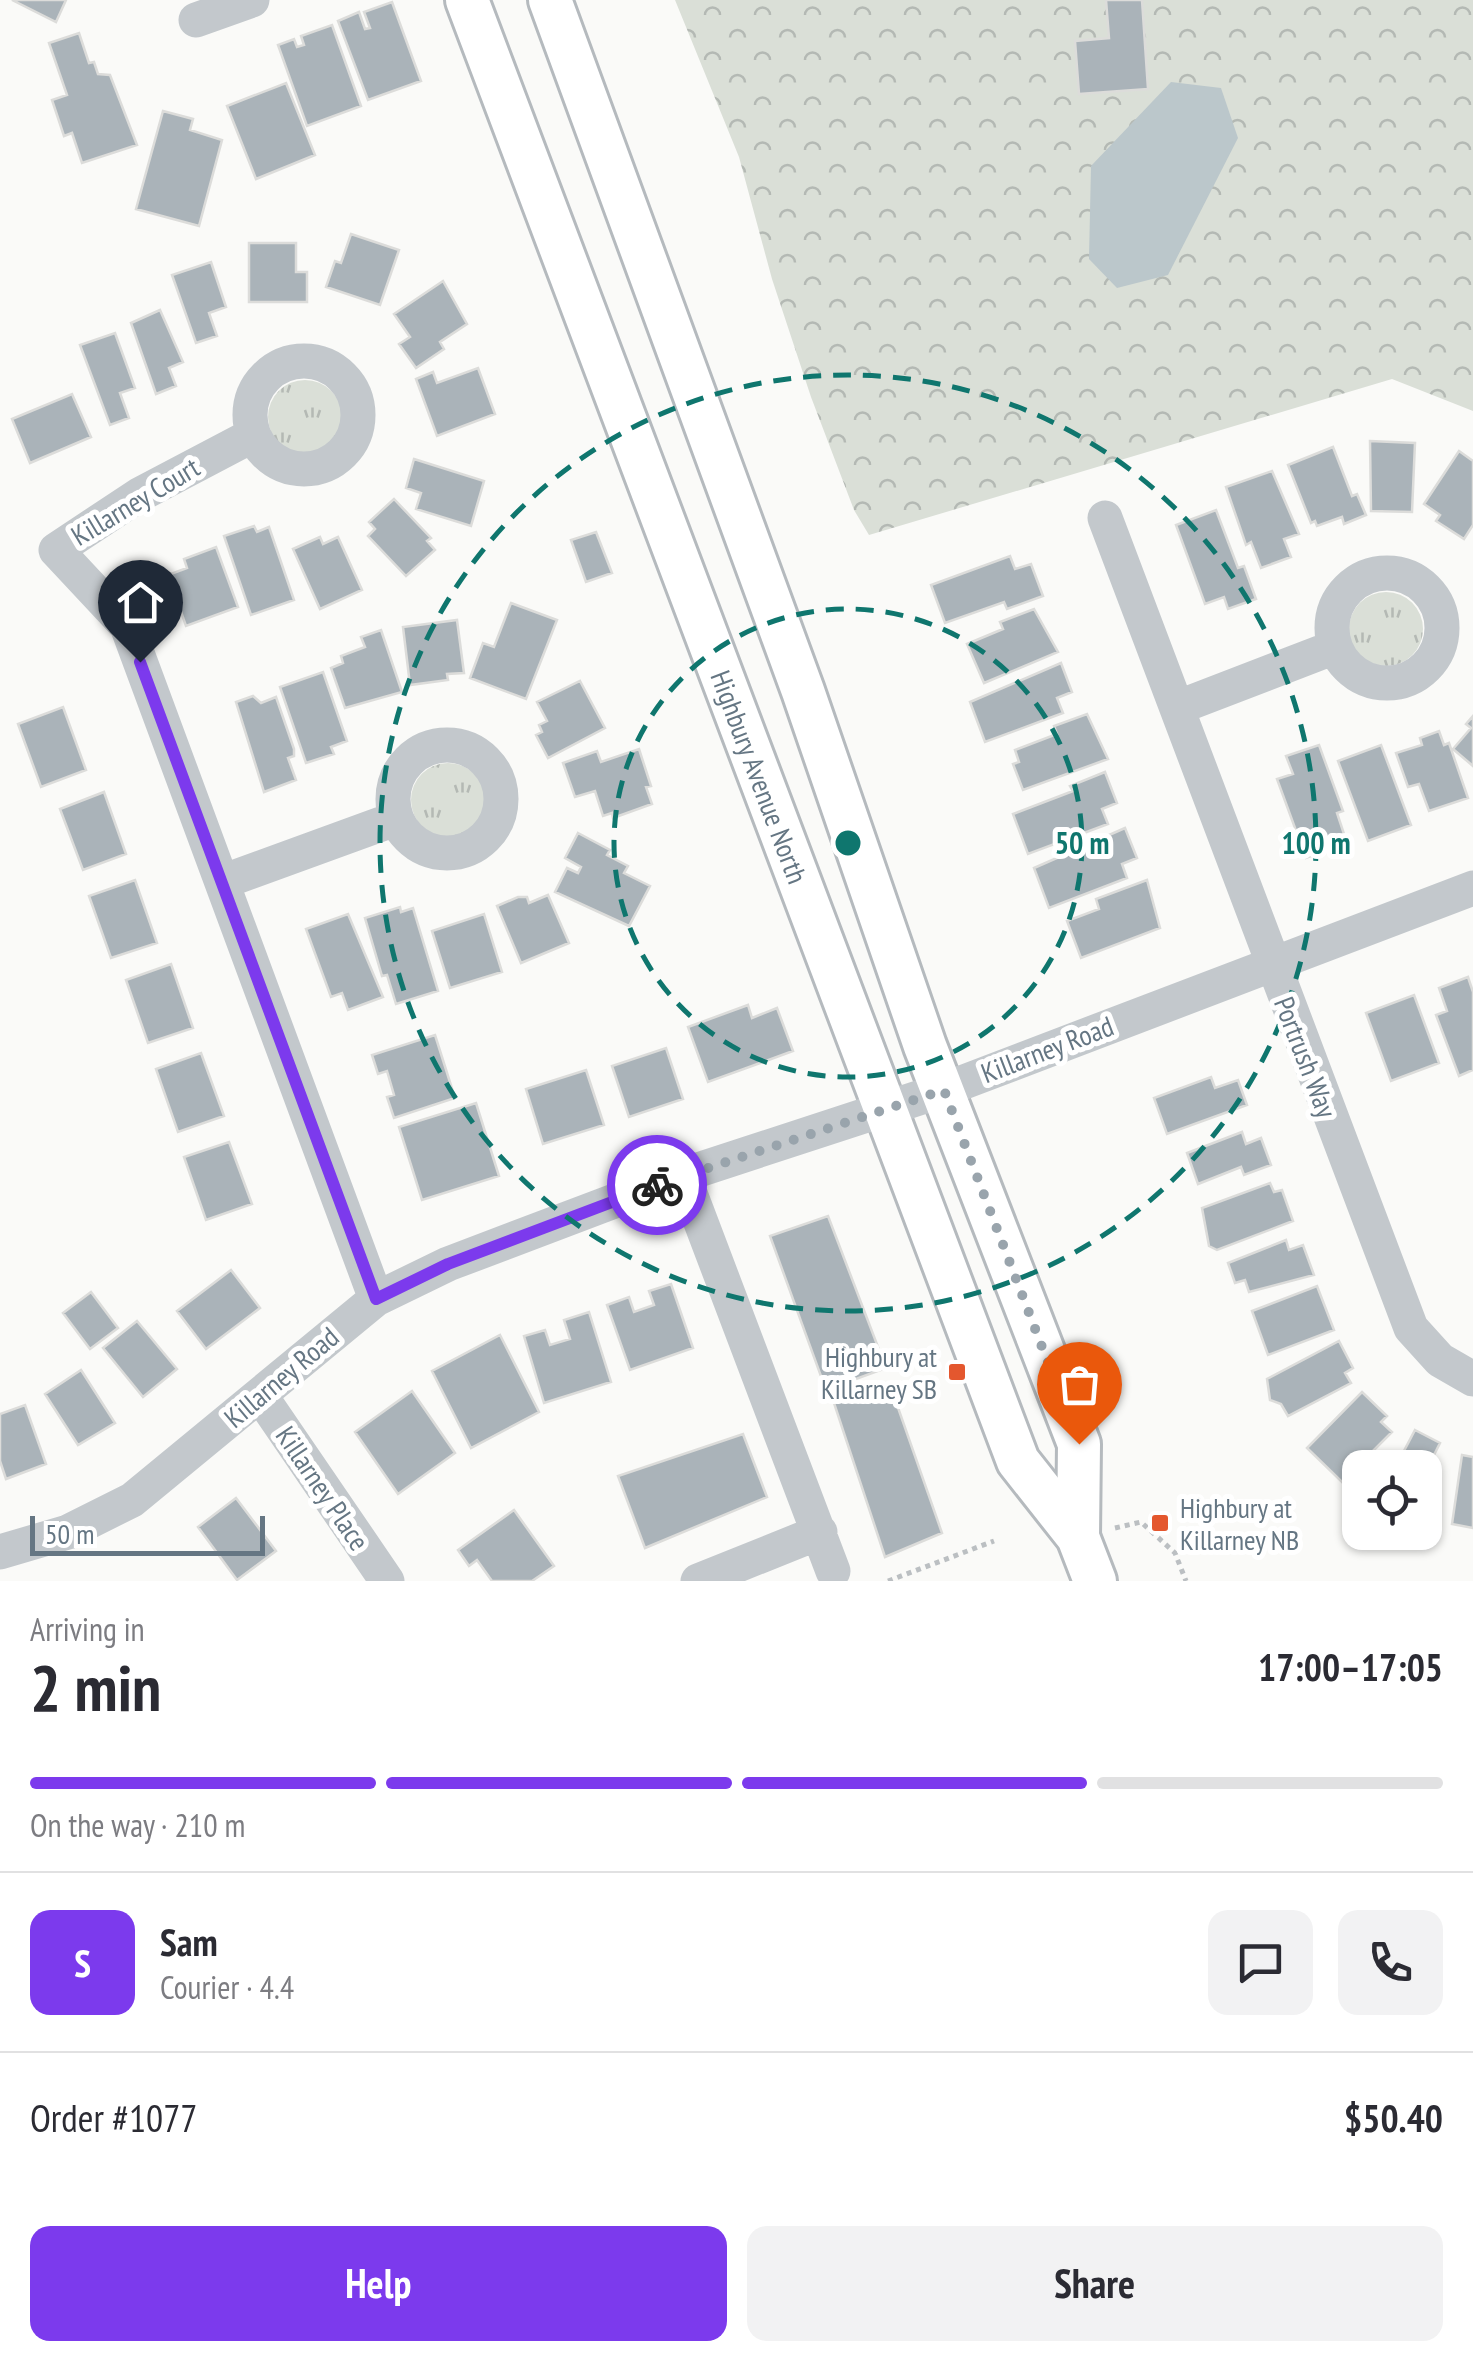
<!DOCTYPE html>
<meta charset="utf-8">
<style>
body{margin:0;font-family:"PT Sans Narrow",sans-serif;background:#f2f2f3;color:#2b2b33;height:100vh;display:flex;flex-direction:column;font-size:38px;white-space:nowrap}
*{box-sizing:border-box;margin:0}
p{font-size:32px;color:#7c7c81}
.icon{flex:none;width:55px;height:55px;fill:none;stroke:currentColor;stroke-width:2;stroke-linecap:round;stroke-linejoin:round}
.map{position:relative;height:1581px;overflow:hidden}
.drawer{display:flex;flex-direction:column;background:#fff;flex:1}
.drawer>*{flex:none}
.fabs{position:absolute;left:1342px;top:1450px;display:grid;gap:20px}
.fabs a{display:grid;place-items:center;width:100px;height:100px;border-radius:20px;background:#fff;box-shadow:0 2px 8px #0004;font-size:50px}
.scale{position:absolute;left:30px;bottom:25px;width:235px;box-sizing:border-box;padding-left:10px;border:5px solid #657683;border-top:0;font-size:28px;line-height:35px;white-space:nowrap;color:#657683;-webkit-text-stroke:8px #fff;paint-order:stroke}
.pin{position:absolute;display:grid;place-items:center;width:85px;height:85px;color:#fff;margin:-102px -42px;border-radius:50% 50% 50% 0;rotate:-45deg;box-shadow:0 0 10px #0007}
.pin .icon{rotate:45deg}
.courier{position:absolute;display:grid;place-items:center;width:100px;height:100px;margin:-50px;border:8px solid #7c3aed;border-radius:50%;background:#fff;color:#222;box-shadow:0 2px 12px #0007}
.headline em{font-style:normal;font-weight:800}
.headline div{display:flex;flex-direction:column-reverse}
.headline{display:flex;align-items:center;justify-content:space-between;height:170px;padding:0 30px}
h1{font-size:65px;font-weight:800;line-height:75px}
.bar{display:grid;grid-template-columns:repeat(4,1fr);gap:15px 10px;align-content:center;height:120px;padding:0 30px}
.bar i{height:12px;border-radius:8px;background:#e1e1e2}
.bar .current{background:#7c3aed}
.bar p{grid-column:span 4}
.line{display:flex;align-items:center;gap:25px;padding:0 30px;border-top:2px solid #e1e1e2}
.line div{flex:1}
.round{display:grid;place-items:center;flex:none;width:105px;height:105px;border-radius:20px;background:#f2f2f3}
.action{display:flex;gap:20px;margin-top:auto;padding:20px 30px}
.action a{flex:1;height:115px;border-radius:20px;background:#7c3aed;color:#fff;font-size:40px;font-weight:800;line-height:115px;text-align:center}
.action a+a{background:#f2f2f3;color:#2b2b33}
.map>svg:first-child{display:block}
</style>
<div class="map">
<svg width="1473" height="1581" viewBox="0 0 1473 1581">
<defs>
<pattern id="grass-tufts" width="24" height="20" patternUnits="userSpaceOnUse" patternTransform="scale(2.5)"><rect width="24" height="20" fill="#dadfd7"/><path d="M3 7l-1-3M5 7V3M7 7l1-3M15 17l-1-3M17 17v-4M19 17l1-3" fill="none" stroke="#b4b9b4"/></pattern>
<pattern id="forest-crowns" width="20" height="18" patternUnits="userSpaceOnUse" patternTransform="scale(2.5)"><rect width="20" height="18" fill="#dadfd7"/><path d="M2 6a3 3 0 1 1 6 0M12 15a3 3 0 1 1 6 0" fill="none" stroke="#b4b9b4"/></pattern>
</defs>
<rect width="100%" height="100%" fill="#fafaf8"/>
<path fill="url(#grass-tufts)" d="M268 417a37 37 0 1 1 74 0a37 37 0 1 1-74 0Z
M1349 629a37 37 0 1 1 74 0a37 37 0 1 1-74 0Z
M411 800a37 37 0 1 1 74 0a37 37 0 1 1-74 0Z"/>
<path fill="url(#forest-crowns)" d="M675 0H1473V411L1392 379 869 535 854 510 811 397 772 279 739 157Z"/>
<path fill="#bbc7cb" d="M1171 82 1221 88 1238 138 1168 275 1117 288 1089 259 1091 166Z"/>
<path fill="#aab3b9" stroke="#dcdcda" stroke-width="2.5" d="M12 0H66L56 22Z
M1106 0H1142L1148 89 1079 94 1075 41 1109 38Z
M392 2 421 81 368 100 338 21 359 12 365 29 370 28 364 12Z
M332 25 361 106 307 126 278 45 294 39 297 47 304 45 301 36Z
M79 33 89 63 94 62 98 74 110 75 137 145 82 163 72 133 64 136 52 100 67 95 49 43Z
M286 83 315 155 256 179 227 106Z
M163 111 193 119 190 130 222 140 199 226 136 209Z
M351 234 399 250 380 305 326 287 335 261 341 263Z
M249 243H296V272H307V302H249Z
M211 262 226 307 209 313 217 336 196 343 172 275Z
M443 281 467 324 440 342 444 349 416 368 399 344 410 337 394 314Z
M160 310 183 362 169 368 176 386 156 394 131 323Z
M115 333 135 388 120 393 129 418 110 425 80 345Z
M478 368 495 414 437 436 416 379 433 372 437 383Z
M72 394 91 437 30 463 12 419Z
M1370 441 1415 443 1412 512 1371 511Z
M1333 447 1352 496 1357 494 1366 515 1344 524 1342 517 1317 526 1315 521 1311 523 1288 465Z
M1459 451 1473 461V525L1464 539 1436 521 1440 515 1424 504Z
M414 459 484 481 471 526 416 509 421 493 406 488Z
M1272 471 1299 534 1284 539 1291 557 1261 568 1251 542 1246 545 1226 487Z
M394 499 431 538 427 541 435 550 406 576 368 536 375 529 369 522Z
M1216 510 1238 568 1244 566 1256 599 1228 609 1224 597 1205 604 1176 525Z
M254 526 257 532 269 527 294 600 251 615 224 536Z
M596 532 612 573 586 582 571 540Z
M320 537 323 544 338 537 362 590 320 609 293 549Z
M216 547 238 607 186 626 168 575 187 568 184 559Z
M1010 556 1015 569 1031 564 1043 596 1007 609 1004 602 945 623 931 585Z
M511 603 557 620 526 699 470 678 483 643 494 647Z
M1034 609 1058 652 984 683 967 644 1003 629 1000 622Z
M457 620 464 673 447 674 448 680 410 685 403 627Z
M381 630 402 692 345 708 331 668 343 663 341 656 365 647 361 637Z
M1061 663 1072 692 1057 698 1063 713 985 742 970 702Z
M323 672 347 741 331 747 334 754 306 763 280 687Z
M580 681 605 728 548 758 536 735 542 732 539 725 547 721 537 702Z
M253 696 261 703 276 697 294 749V756L288 758 296 780 264 792 236 702Z
M63 707 86 770 41 787 18 724Z
M1087 714 1108 759 1023 790 1013 764 1019 762 1015 750 1057 734 1054 726Z
M1473 716V766L1453 749 1471 728 1466 724Z
M1439 731 1444 745 1449 743 1468 798 1429 811 1419 784 1408 787 1396 753 1422 745 1420 738Z
M1319 745 1343 811 1337 813 1347 843 1306 858 1277 779 1293 774 1286 756Z
M1381 745 1411 825 1368 841 1338 761Z
M639 749 651 786 646 787 652 804 613 818 612 813 603 816 595 791 575 797 563 763 597 751 601 762Z
M1105 772 1117 803 1102 809 1108 824 1028 854 1013 814 1073 791 1070 786Z
M104 792 126 854 83 870 60 809Z
M1125 828 1137 858 1122 864 1127 878 1049 908 1034 868Z
M578 833 610 850 607 855 628 866 624 873 650 886 629 926 555 892 567 868 578 873 581 867 565 858Z
M135 880 157 943 111 958 89 896Z
M1147 880 1160 928 1081 958 1067 921 1099 909 1096 899Z
M548 895 569 943 521 963 497 906 518 897H527L529 903Z
M400 907 401 912 413 908 438 991 396 1004 387 975 382 976 365 918Z
M348 914 383 997 348 1010 342 993 331 997 306 929Z
M484 914 502 972 450 988 432 931Z
M171 964 193 1028 148 1043 126 980Z
M1468 977 1473 992V1070L1459 1076 1436 1015 1447 1011 1439 988Z
M1414 995 1439 1063 1391 1081 1366 1013Z
M748 1005 752 1018 777 1008 793 1051 708 1082 688 1027Z
M435 1035 455 1098 394 1118 387 1097 394 1095 387 1071 378 1074 372 1055Z
M666 1048 683 1099 629 1117 612 1066Z
M201 1053 224 1116 178 1132 156 1069Z
M586 1070 604 1125 543 1144 526 1089Z
M1211 1077 1215 1088 1238 1080 1247 1105 1167 1134 1154 1098Z
M476 1103 499 1176 422 1200 399 1127Z
M1242 1132 1246 1144 1261 1138 1271 1165 1244 1175 1241 1167 1198 1184 1187 1153Z
M229 1142 252 1204 206 1220 184 1157Z
M1270 1183 1274 1192 1282 1190 1293 1221 1217 1250 1209 1246 1202 1208Z
M828 1216 886 1368 826 1390 770 1236Z
M1286 1240 1289 1250 1303 1245 1314 1275 1249 1292 1245 1280 1235 1283 1228 1263Z
M231 1270 260 1308 206 1349 177 1311Z
M671 1284 693 1348 630 1370 607 1305 629 1297 634 1312 654 1305 649 1291Z
M1317 1286 1334 1330 1268 1355 1252 1311Z
M91 1292 118 1328 90 1349 63 1313Z
M589 1312 611 1382 544 1403 524 1336 545 1330 550 1345 570 1339 564 1320Z
M137 1321 177 1369 143 1397 103 1348Z
M500 1335 539 1412 471 1448 432 1371Z
M1339 1341 1353 1368 1345 1373 1351 1383 1288 1416 1281 1404 1270 1400 1267 1379Z
M81 1370 115 1423 78 1445 45 1394Z
M889 1382 942 1533 885 1557 833 1400Z
M412 1391 455 1453 398 1494 355 1432Z
M1362 1392 1387 1416 1381 1422 1392 1432 1342 1482 1307 1448Z
M25 1405 46 1464 6 1479 0 1461V1414Z
M1415 1430 1440 1443 1429 1465 1440 1470 1439 1480 1425 1506V1468H1395Z
M743 1434 767 1497 645 1548 618 1476Z
M1462 1455 1473 1457V1528L1452 1524Z
M236 1498 276 1551 237 1580 198 1527Z
M514 1510 554 1566 532 1581H492L477 1560 469 1566 458 1550Z"/>
<g fill="none" stroke-linecap="round" stroke-linejoin="round">
<defs>
<g id="major">
<path id="s1" d="M467 0 1018 1461 1078 1537 1095 1581"/>
<path d="M550 0 803 691 925 1046 1079 1444 1078 1537"/>
</g>
</defs>
<use href="#major" stroke="#b5babe" stroke-width="48"/>
<path stroke="#bbbfc2" stroke-width="5" stroke-dasharray="5 5" stroke-linecap="butt" d="M1115 1528 1141 1522 1175 1553 1186 1581
M888 1581 994 1541"/>
<path stroke="#c3c8cc" stroke-width="35" d="M196 20 252 0
M250 415a54 54 0 1 1 108 0a54 54 0 1 1-108 0Z
M253 435 139 495 56 550 127 626 376 1299
M1105 518 1411 1328 1440 1360 1473 1379
M1332 628a55 55 0 1 1 110 0a55 55 0 1 1-110 0Z
M1179 707 1335 647
M393 799a54 54 0 1 1 108 0a54 54 0 1 1-108 0Z
M222 882 395 819
M683 1175 833 1571
M260 1395 387 1581
M0 1552 68 1532 132 1500 376 1299 448 1264 683 1175 943 1090 1473 888
M698 1581 820 1532"/>
<use href="#major" stroke="#fff" stroke-width="42"/>
</g>
<g fill="none" stroke-linecap="round" stroke-linejoin="round">
<path stroke="#99a4ac" stroke-width="10" stroke-dasharray="0 18" d="M657 1185 944 1090 1079 1444"/>
<path stroke="#7c3aed" stroke-width="12" d="M140 662 376 1299 448 1264 657 1185"/>
</g>
<g fill="none" stroke="#0f766e" stroke-width="5" stroke-dasharray="18 12">
<circle cx="848" cy="843" r="234"/>
<circle cx="848" cy="843" r="468"/>
</g>
<g fill="#e4572e" stroke="#fff" stroke-width="4">
<rect x="947" y="1362" width="20" height="20" rx="5"/>
<rect x="1150" y="1513" width="20" height="20" rx="5"/>
</g>
<g text-anchor="middle" dominant-baseline="central" stroke-width="10" stroke-linejoin="round" paint-order="stroke">
<g font-size="28" fill="#657683" stroke="#fff">
<text transform="translate(135 501) rotate(-31)">Killarney Court</text>
<text stroke="none"><textPath href="#s1" startOffset="830">Highbury Avenue North</textPath></text>
<text transform="translate(1047 1049) rotate(-21)">Killarney Road</text>
<text transform="translate(1306 1057) rotate(69)">Portrush Way</text>
<text transform="translate(281 1377) rotate(-40)">Killarney Road</text>
<text transform="translate(323 1488) rotate(56)">Killarney Place</text>
</g>
<g font-size="28" fill="#657683" stroke="#fff" text-anchor="end">
<text x="937" y="1356">Highbury at<tspan x="937" dy="32">Killarney SB</tspan></text>
<text x="1180" y="1507" text-anchor="start">Highbury at<tspan x="1180" dy="32">Killarney NB</tspan></text>
</g>
</g>
<circle cx="848" cy="843" r="15" fill="#0f766e" stroke="#fff" stroke-width="5"/>
<g font-size="30" text-anchor="middle" font-weight="bold" fill="#0f766e" stroke="#fff" stroke-width="10" stroke-linejoin="round" paint-order="stroke">
<text x="1082" y="854">50 m</text>
<text x="1316" y="854">100 m</text>
</g>
</svg>
<div class="fabs">
<a><svg class="icon" aria-label="locate" viewBox="0 0 24 24"><circle cx="12" cy="12" r="6"/><path d="M12 2v4M12 18v4M2 12h4M18 12h4"/></svg></a>
</div>
<div class="scale">50 m</div>
<div class="pin" style="left:1079px;top:1444px;background:#ea580c"><svg class="icon" aria-label="bag" viewBox="0 0 24 24"><path d="M5 8h14l-1 12H6zM9 8a3 3 0 0 1 6 0"/></svg></div>
<div class="pin" style="left:140px;top:662px;background:#1f2937"><svg class="icon" aria-label="home" viewBox="0 0 24 24"><path d="M3 11l9-7 9 7M6 9v11h12V9"/></svg></div>
<div class="courier" style="left:657px;top:1185px"><svg class="icon" aria-label="bike" viewBox="0 0 24 24"><circle cx="6" cy="16" r="4"/><circle cx="18" cy="16" r="4"/><path d="M6 16l4-8h5l3 8M10 8l3 8H6M13 5h3"/></svg></div>
</div>
<section class="drawer">
<div class="headline"><div><h1>2 min</h1><p>Arriving in</p></div><em>17:00–17:05</em></div>
<div class="bar"><i class="current"></i><i class="current"></i><i class="current"></i><i></i><p>On the way · 210 m</p></div>
<div class="line" style="height:180px"><b class="round" style="background:#7c3aed;color:#fff">S</b><div><b>Sam</b><p>Courier · 4.4</p></div><a class="round"><svg class="icon" aria-label="chat" viewBox="0 0 24 24"><path d="M4 5h16v11H9l-5 4z"/></svg></a><a class="round"><svg class="icon" aria-label="phone" viewBox="0 0 24 24"><path d="M5 4h4l2 5-3 2q2 4 5 5l2-3 5 2v4C11 20 4 13 5 4z"/></svg></a></div>
<div class="line" style="height:130px"><div>Order #1077</div><b>$50.40</b></div>
<div class="action"><a>Help</a><a>Share</a></div>
</section>
